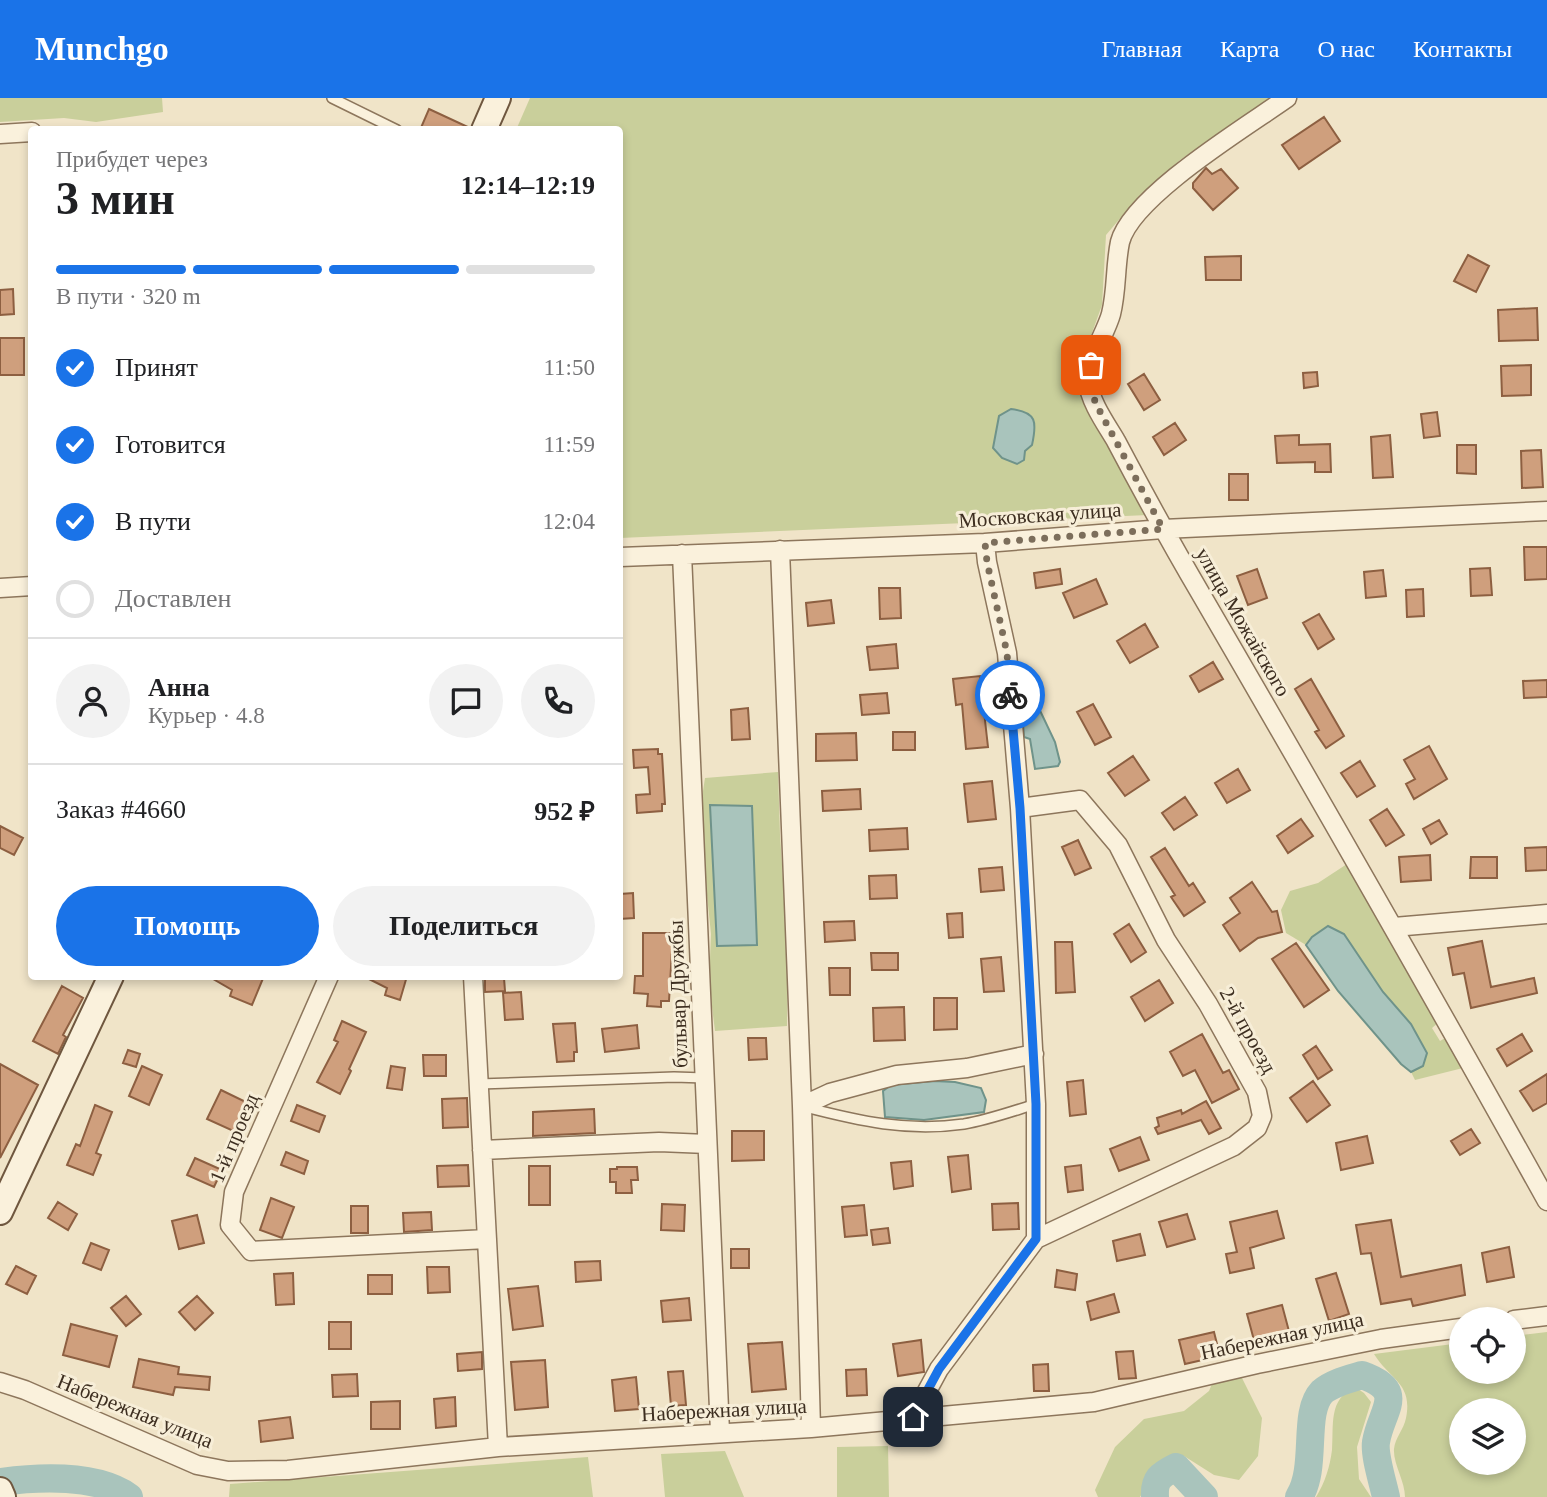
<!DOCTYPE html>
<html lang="ru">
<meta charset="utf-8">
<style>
body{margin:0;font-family:"Times New Roman",serif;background:#f2f2f2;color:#202124;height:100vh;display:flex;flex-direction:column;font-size:26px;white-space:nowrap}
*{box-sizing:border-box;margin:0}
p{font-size:23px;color:#757577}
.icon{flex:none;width:38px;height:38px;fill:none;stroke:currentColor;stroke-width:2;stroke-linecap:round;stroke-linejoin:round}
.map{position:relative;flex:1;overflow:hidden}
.panel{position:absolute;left:28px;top:28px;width:595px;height:854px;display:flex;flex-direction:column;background:#fff;border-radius:7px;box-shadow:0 4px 10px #0003}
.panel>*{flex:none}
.fabs{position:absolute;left:1449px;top:1209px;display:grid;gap:14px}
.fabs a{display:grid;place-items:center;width:77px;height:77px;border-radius:50%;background:#fff;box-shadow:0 4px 10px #0003;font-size:35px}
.pin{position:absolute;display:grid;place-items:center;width:60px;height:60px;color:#fff;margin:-30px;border-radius:14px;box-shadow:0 4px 10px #0006}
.courier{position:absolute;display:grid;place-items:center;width:70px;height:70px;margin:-35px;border:5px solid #1a73e8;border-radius:50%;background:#fff;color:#222;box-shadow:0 2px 9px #0007}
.headline em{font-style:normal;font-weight:700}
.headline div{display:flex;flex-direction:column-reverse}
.headline{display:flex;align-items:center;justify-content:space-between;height:119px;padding:0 28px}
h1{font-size:46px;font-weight:700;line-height:52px}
.bar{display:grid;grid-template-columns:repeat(4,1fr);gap:10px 7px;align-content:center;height:84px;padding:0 28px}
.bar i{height:9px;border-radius:5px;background:#e0e0e0}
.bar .current{background:#1a73e8}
.bar p{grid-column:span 4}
.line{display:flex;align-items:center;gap:18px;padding:0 28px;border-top:2px solid #e0e0e0}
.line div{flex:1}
.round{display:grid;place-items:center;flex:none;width:74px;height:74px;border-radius:37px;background:#f2f2f2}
ol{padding:0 28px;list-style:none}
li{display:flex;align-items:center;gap:21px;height:77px}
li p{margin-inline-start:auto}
li .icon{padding:7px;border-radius:50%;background:#1a73e8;color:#fff;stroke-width:4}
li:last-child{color:#757577}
li i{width:38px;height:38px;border:4px solid #e0e0e0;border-radius:50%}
.primary-button{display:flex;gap:14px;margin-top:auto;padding:14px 28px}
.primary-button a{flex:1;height:80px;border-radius:42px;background:#1a73e8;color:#fff;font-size:28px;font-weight:700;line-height:80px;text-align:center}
.primary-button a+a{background:#f2f2f2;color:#202124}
header{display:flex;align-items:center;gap:42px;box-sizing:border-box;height:98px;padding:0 35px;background:#1a73e8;color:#fff}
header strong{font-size:33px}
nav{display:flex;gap:38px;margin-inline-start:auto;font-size:24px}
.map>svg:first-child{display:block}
</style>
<header>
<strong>Munchgo</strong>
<nav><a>Главная</a><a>Карта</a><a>О нас</a><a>Контакты</a></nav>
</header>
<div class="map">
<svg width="1547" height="1399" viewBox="0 0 1547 1399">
<rect width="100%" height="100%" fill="#f0e4c8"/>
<path fill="#c9cf9b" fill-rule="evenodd" d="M0 0H162L163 14 96 24 64 20 0 24Z
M530 0H1270L1180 62 1140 97 1106 137 1102 207 1075 282 1148 417 620 440V32H516Z
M778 674 780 737 788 855 787 928 715 933 709 885 711 836 703 758V693L705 680Z
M1347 766 1439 924 1432 930 1440 943 1447 939 1463 970 1415 982 1411 974 1423 968 1411 926 1383 894 1312 839 1306 847 1286 835 1281 812 1290 793 1318 785Z
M1547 1234V1399H1405C1405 1383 1393 1366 1394 1351 1395 1340 1404 1331 1406 1320 1413 1285 1390 1282 1374 1256L1461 1245V1274H1514V1238ZM1461 1312H1514V1365H1461Z
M1237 1270 1262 1320 1258 1358 1239 1382 1214 1377 1184 1358C1163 1367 1152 1379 1140 1399H1098L1095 1392 1115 1349 1144 1321 1184 1313 1209 1293 1217 1274Z
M1355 1289 1364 1295 1371 1304 1357 1349 1359 1381 1371 1399H1316C1325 1385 1330 1368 1332 1352 1334 1327 1328 1301 1355 1289Z
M888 1348 889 1399H837V1349Z
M725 1353 744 1399H665L661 1356Z
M588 1359 593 1399H229L230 1386Z"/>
<path fill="#a9c4bc" stroke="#6f938a" stroke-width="2" d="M1011 311C1037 314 1037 324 1032 347L1025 353 1024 362 1017 366 1002 360 993 350 999 318Z
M1035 602 1055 644 1060 664 1058 668 1035 671 1030 641 1024 639 1022 610Z
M710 707 752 708 757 847 717 848Z
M1328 828 1344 836 1383 894 1411 926 1427 955 1423 968 1411 974 1401 966 1338 893 1306 847 1312 839Z
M934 983 955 984 981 990 986 1002 984 1014 924 1022 885 1019 883 993 891 987Z"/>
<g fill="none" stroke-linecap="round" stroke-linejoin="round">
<path stroke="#a9c4bc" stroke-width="28" d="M0 1384C38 1379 97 1376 129 1399
M1155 1399C1154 1381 1160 1377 1176 1369L1204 1399
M1299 1399C1318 1369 1302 1315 1322 1294 1332 1285 1349 1281 1362 1277 1408 1293 1381 1312 1376 1344 1374 1357 1383 1385 1386 1399"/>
</g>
<path fill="#cf9f7d" stroke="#8d5f41" stroke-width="2" d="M429 11 470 30 469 32H420Z
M1324 19 1340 43 1299 71 1282 47Z
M1206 70 1212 76 1221 71 1238 90 1213 112 1193 90V85Z
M1468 157 1489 168 1476 194 1454 183Z
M1241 158V182H1206L1205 159Z
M13 191 14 216 0 217V192Z
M1537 210 1538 242 1499 243 1498 212Z
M0 240H24V277H0Z
M1531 267V297L1502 298 1501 268Z
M1317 274 1318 288 1304 290 1303 275Z
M1144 276 1160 302 1144 312 1128 286Z
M1437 314 1440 338 1424 340 1421 316Z
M1175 325 1186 342 1164 357 1153 339Z
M1299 337V347L1330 346 1331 374H1315V364L1277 365 1275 338Z
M1390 337 1393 379 1373 380 1371 339Z
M1457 347H1476V376L1457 375Z
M1541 352 1543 389 1522 390 1521 353Z
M1229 376H1248V402H1229Z
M1524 449H1547V481L1525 482Z
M1490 470 1492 497 1471 498 1470 471Z
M1060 471 1062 486 1036 490 1034 475Z
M1257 471 1267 500 1248 507 1237 478Z
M1383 472 1386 498 1366 500 1364 474Z
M1096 481 1107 506 1074 520 1063 495Z
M879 490H900L901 520 880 521Z
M1423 491 1424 518 1407 519 1406 492Z
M831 502 834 525 808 528 806 505Z
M1319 516 1334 541 1318 551 1303 525Z
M1145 526 1158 549 1130 565 1117 543Z
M896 546 898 570 870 572 867 549Z
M1213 564 1223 581 1199 594 1190 578Z
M980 578 988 649 966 651 962 606 956 607 953 581Z
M1311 581 1344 638 1326 650 1315 634 1319 632 1295 591Z
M1547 582V599L1524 600 1523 583Z
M887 595 889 615 862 617 860 597Z
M1093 606 1111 639 1095 647 1077 614Z
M748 610 750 641 732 642 731 612Z
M893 634H915V652H893Z
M856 635 857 662 816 663V636Z
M1429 648 1447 681 1414 701 1406 686 1415 681 1404 662Z
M658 651V656H662L665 706H662V713L637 715 636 697 650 696 648 669 634 670 633 652Z
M1133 658 1149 682 1125 698 1108 675Z
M1360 663 1375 688 1357 699 1341 675Z
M1238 671 1250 692 1227 705 1215 685Z
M992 683 996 721 968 724 964 686Z
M860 691 861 711 823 713 822 693Z
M1185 699 1197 717 1174 732 1162 715Z
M1387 711 1404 737 1386 748 1370 722Z
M1301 721 1313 738 1288 755 1277 738Z
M1439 722 1447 736 1431 746 1423 731Z
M0 728 23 740 14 757 0 750Z
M907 730 908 751 870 753 869 732Z
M1078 742 1091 770 1075 777 1062 749Z
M1547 749V772L1526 773 1525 750Z
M1165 750 1189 788 1193 785 1205 804 1184 818 1171 799 1175 797 1151 759Z
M1430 757 1431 782 1401 784 1399 759Z
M1471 759H1497V780H1470Z
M1002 769 1004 792 981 794 979 771Z
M896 777 897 800 870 801 869 778Z
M1252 784 1272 814 1277 813 1282 834 1258 840 1240 853 1223 827 1240 815 1230 800Z
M633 795 634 820 620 821V796Z
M962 815 963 839 949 840 947 816Z
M854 823 855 842 825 844 824 824Z
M1129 826 1146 854 1131 864 1114 836Z
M643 835H673L669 903H661V909L647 908 648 896 634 895 635 878H643Z
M1482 843 1491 889 1534 880 1537 895 1471 910 1464 875 1453 877 1448 850Z
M1055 844H1072L1075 894 1056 895Z
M1296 845 1329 892 1304 909 1272 861Z
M871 855H898V872H872Z
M1001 859 1004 893 984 894 981 861Z
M829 870H850V897H830Z
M208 878H264L252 907 230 898 232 892Z
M363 878H407L400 902 385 897 387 890Z
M504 880 505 893 485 894V881Z
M1159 882 1173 905 1145 923 1131 899Z
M62 888 83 900 63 937 66 939 58 956 33 943Z
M521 894 523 921 505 922 503 895Z
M934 900H957V931L934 932Z
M904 909 905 942 874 943 873 910Z
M342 923 366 934 349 971 351 973 340 996 317 984 338 944 334 942Z
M575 925 577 954H574V963L557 964 553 926Z
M637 927 639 950 605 954 602 931Z
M1202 936 1223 975 1229 972 1239 991 1212 1005 1195 972 1183 978 1170 954Z
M1522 936 1532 953 1507 968 1497 951Z
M748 940H766L767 961 749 962Z
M1316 948 1332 972 1318 981 1303 957Z
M128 952 140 956 136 969 123 965Z
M423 957H446V978H424Z
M0 966 38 987 0 1060Z
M142 968 162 977 149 1007 129 998Z
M391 968 405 970 402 992 387 990Z
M1547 976V1005L1533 1013 1520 993Z
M1083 982 1086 1016 1070 1018 1067 984Z
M1313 983 1330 1007 1307 1024 1290 1000Z
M221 992 254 1008 240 1036 207 1021Z
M467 1000 468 1029 443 1030 442 1001Z
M1206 1003 1221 1030 1209 1036 1201 1022 1158 1036 1155 1030 1159 1028 1157 1020 1181 1012 1182 1016Z
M95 1007 112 1014 96 1055 101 1057 93 1077 67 1067 76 1046 80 1048Z
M297 1007 325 1018 319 1034 291 1023Z
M594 1011 595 1035 533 1038V1014Z
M1471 1031 1480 1045 1460 1057 1451 1043Z
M732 1033H764V1062L732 1063Z
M1367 1038 1373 1065 1341 1072 1336 1045Z
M1140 1039 1149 1062 1119 1073 1110 1051Z
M286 1054 308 1063 304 1076 281 1067Z
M968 1057 971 1091 952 1094 948 1059Z
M195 1060 222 1072 214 1089 187 1077Z
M911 1063 913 1088 894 1091 891 1065Z
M468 1067 469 1088 438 1089 437 1068Z
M1081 1067 1083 1092 1068 1094 1065 1069Z
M529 1068H550V1107H529Z
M617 1069H637L638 1082H631L632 1095H616V1084H610V1071H617Z
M271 1100 294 1109 282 1140 260 1132Z
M58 1104 77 1116 68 1132 48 1120Z
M1018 1105 1019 1131 993 1132 992 1106Z
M662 1106 685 1107 684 1133 661 1132Z
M864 1107 867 1137 845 1139 842 1109Z
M351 1108H368V1135H351Z
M1277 1113 1284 1140 1250 1150 1254 1170 1230 1175 1226 1156 1237 1154 1230 1124Z
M431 1114 432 1132 404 1134 403 1115Z
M1187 1116 1195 1141 1167 1149 1159 1124Z
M197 1117 204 1145 179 1151 172 1123Z
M1391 1122 1401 1179 1461 1167 1465 1197 1413 1208 1411 1201 1381 1206 1371 1155 1361 1156 1356 1127Z
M888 1130 890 1145 873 1147 871 1132Z
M1140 1136 1145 1157 1117 1163 1113 1143Z
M91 1145 109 1152 101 1172 83 1165Z
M1509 1149 1514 1179 1487 1184 1482 1155Z
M731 1151H749V1170H731Z
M600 1163 601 1182 576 1184 575 1164Z
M16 1168 36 1178 27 1196 6 1186Z
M427 1169H449L450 1194 428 1195Z
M1057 1172 1077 1176 1075 1192 1055 1189Z
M293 1175 294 1206 276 1207 274 1176Z
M1336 1175 1349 1216 1329 1223 1316 1181Z
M368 1177H392V1196H368Z
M538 1188 543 1228 513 1232 508 1191Z
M1114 1196 1119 1214 1091 1222 1087 1204Z
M126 1198 141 1216 126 1228 111 1210Z
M197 1198 213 1215 195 1232 179 1214Z
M689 1200 691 1222 663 1224 661 1203Z
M1282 1207 1290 1237 1255 1246 1247 1216Z
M329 1224H351V1251H329Z
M71 1226 117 1238 109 1269 63 1257Z
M1214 1234 1220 1258 1185 1266 1179 1242Z
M921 1242 924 1274 898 1278 893 1246Z
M782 1244 786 1291 752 1294 748 1246Z
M1133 1253 1136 1280 1119 1281 1116 1254Z
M482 1254V1271L458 1273 457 1256Z
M139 1261 179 1269 178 1276 210 1279 209 1292 175 1289 173 1297 133 1289Z
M545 1262 548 1309 515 1312 511 1264Z
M1048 1266 1049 1293H1034L1033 1267Z
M866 1271 867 1297 847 1298 846 1272Z
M683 1273 686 1307 671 1308 668 1274Z
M357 1276 358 1298 333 1299 332 1277Z
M636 1279 639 1311 615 1313 612 1282Z
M455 1299 456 1328 436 1330 434 1301Z
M400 1303V1331H371V1304Z
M290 1319 293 1340 261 1344 259 1323Z"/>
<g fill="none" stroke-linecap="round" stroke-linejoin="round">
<defs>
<path id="lane" d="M332 0 397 32
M479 986 674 979 705 980
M805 1009C859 1023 907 1034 964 1026 988 1022 1013 1013 1036 1006"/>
<path id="street" d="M1287 0C1246 29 1132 98 1120 144 1115 168 1117 192 1111 216 1106 235 1086 264 1088 284 1090 304 1106 326 1116 343 1144 396 1172 447 1202 498 1319 699 1434 900 1547 1103
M0 36 32 34
M780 452 802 1008 811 1330
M682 456 720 1334
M620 459 985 445 1163 431 1547 413
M0 490 32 488
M1020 710 1080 702 1118 747 1166 842 1208 906 1257 994 1262 1018 1257 1030 1234 1048 1036 1141
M1394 829 1547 816
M329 878 234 1094 230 1127 251 1153 487 1141
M473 878 498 1349
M802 1008 830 995 897 977 967 970 1034 956
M482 1052 659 1044 707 1046
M1514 1222 1547 1218
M0 1284 25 1292 197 1367 228 1373 288 1372 498 1349 811 1330 1094 1304 1257 1266 1381 1241 1461 1230
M913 1319 939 1271 1036 1141V1006L1020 710 1007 555 987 464 985 445"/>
<path id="secondary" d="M484 32 498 0
M0 1114 111 878
M0 1392 3 1399"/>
</defs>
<use href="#lane" stroke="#8d765c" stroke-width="12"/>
<use href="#street" stroke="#8d765c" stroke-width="21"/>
<use href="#secondary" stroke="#6f573f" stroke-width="28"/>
<use href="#lane" stroke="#faf1dc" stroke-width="9"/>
<use href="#street" stroke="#faf1dc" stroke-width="18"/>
<use href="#secondary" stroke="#faf1dc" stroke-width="24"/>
</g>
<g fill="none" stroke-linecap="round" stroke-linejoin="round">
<path stroke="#7c6e5b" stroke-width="7" stroke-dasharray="0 12.6" d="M1010 597 1007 555 987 464 985 445 1163 431 1096 306 1088 283 1091 267"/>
<path stroke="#1a73e8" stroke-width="9" d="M913 1319 939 1271 1036 1141V1006L1020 710 1010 597"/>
</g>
<g text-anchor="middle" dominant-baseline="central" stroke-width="6" stroke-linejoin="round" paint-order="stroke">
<g font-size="21" fill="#3d2e20" stroke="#f7eed8">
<text transform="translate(1040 417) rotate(-4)">Московская улица</text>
<text transform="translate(1243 524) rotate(60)">улица Можайского</text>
<text transform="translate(678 896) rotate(-92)">бульвар Дружбы</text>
<text transform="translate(1248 932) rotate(61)">2-й проезд</text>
<text transform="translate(234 1040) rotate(-67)">1-й проезд</text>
<text transform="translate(1282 1238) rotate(-12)">Набережная улица</text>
<text transform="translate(724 1312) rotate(-3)">Набережная улица</text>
<text transform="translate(135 1313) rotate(22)">Набережная улица</text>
</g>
</g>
</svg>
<div class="fabs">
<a><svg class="icon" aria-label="locate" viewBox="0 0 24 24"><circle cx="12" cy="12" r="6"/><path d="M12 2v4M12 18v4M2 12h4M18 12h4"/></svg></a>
<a><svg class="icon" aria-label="layers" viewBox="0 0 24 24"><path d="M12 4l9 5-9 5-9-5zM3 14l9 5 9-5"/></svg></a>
</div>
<div class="pin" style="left:1091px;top:267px;background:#ea580c"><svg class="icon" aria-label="bag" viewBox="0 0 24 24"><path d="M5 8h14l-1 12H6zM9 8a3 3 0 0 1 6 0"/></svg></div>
<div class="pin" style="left:913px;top:1319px;background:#1f2937"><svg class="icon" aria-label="home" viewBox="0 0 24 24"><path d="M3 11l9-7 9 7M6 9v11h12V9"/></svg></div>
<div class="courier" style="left:1010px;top:597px"><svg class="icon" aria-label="bike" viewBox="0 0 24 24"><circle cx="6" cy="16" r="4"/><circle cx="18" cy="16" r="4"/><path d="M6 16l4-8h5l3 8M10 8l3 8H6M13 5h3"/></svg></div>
<section class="panel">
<div class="headline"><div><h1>3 мин</h1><p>Прибудет через</p></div><em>12:14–12:19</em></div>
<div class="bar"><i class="current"></i><i class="current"></i><i class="current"></i><i></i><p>В пути · 320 m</p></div>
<ol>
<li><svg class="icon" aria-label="check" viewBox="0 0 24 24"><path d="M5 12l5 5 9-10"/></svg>Принят<p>11:50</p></li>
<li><svg class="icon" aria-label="check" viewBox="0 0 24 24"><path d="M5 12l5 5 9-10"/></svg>Готовится<p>11:59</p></li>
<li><svg class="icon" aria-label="check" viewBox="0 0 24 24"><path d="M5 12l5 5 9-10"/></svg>В пути<p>12:04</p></li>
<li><i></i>Доставлен</li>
</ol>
<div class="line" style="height:126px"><a class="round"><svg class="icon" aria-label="person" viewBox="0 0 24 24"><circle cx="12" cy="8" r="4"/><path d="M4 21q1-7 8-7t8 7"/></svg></a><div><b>Анна</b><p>Курьер · 4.8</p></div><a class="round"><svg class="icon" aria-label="chat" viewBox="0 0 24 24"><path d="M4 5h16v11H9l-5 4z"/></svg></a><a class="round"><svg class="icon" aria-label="phone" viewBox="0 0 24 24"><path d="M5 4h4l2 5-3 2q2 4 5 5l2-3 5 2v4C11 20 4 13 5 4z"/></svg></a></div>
<div class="line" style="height:91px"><div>Заказ #4660</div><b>952 ₽</b></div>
<div class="primary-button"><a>Помощь</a><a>Поделиться</a></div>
</section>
</div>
